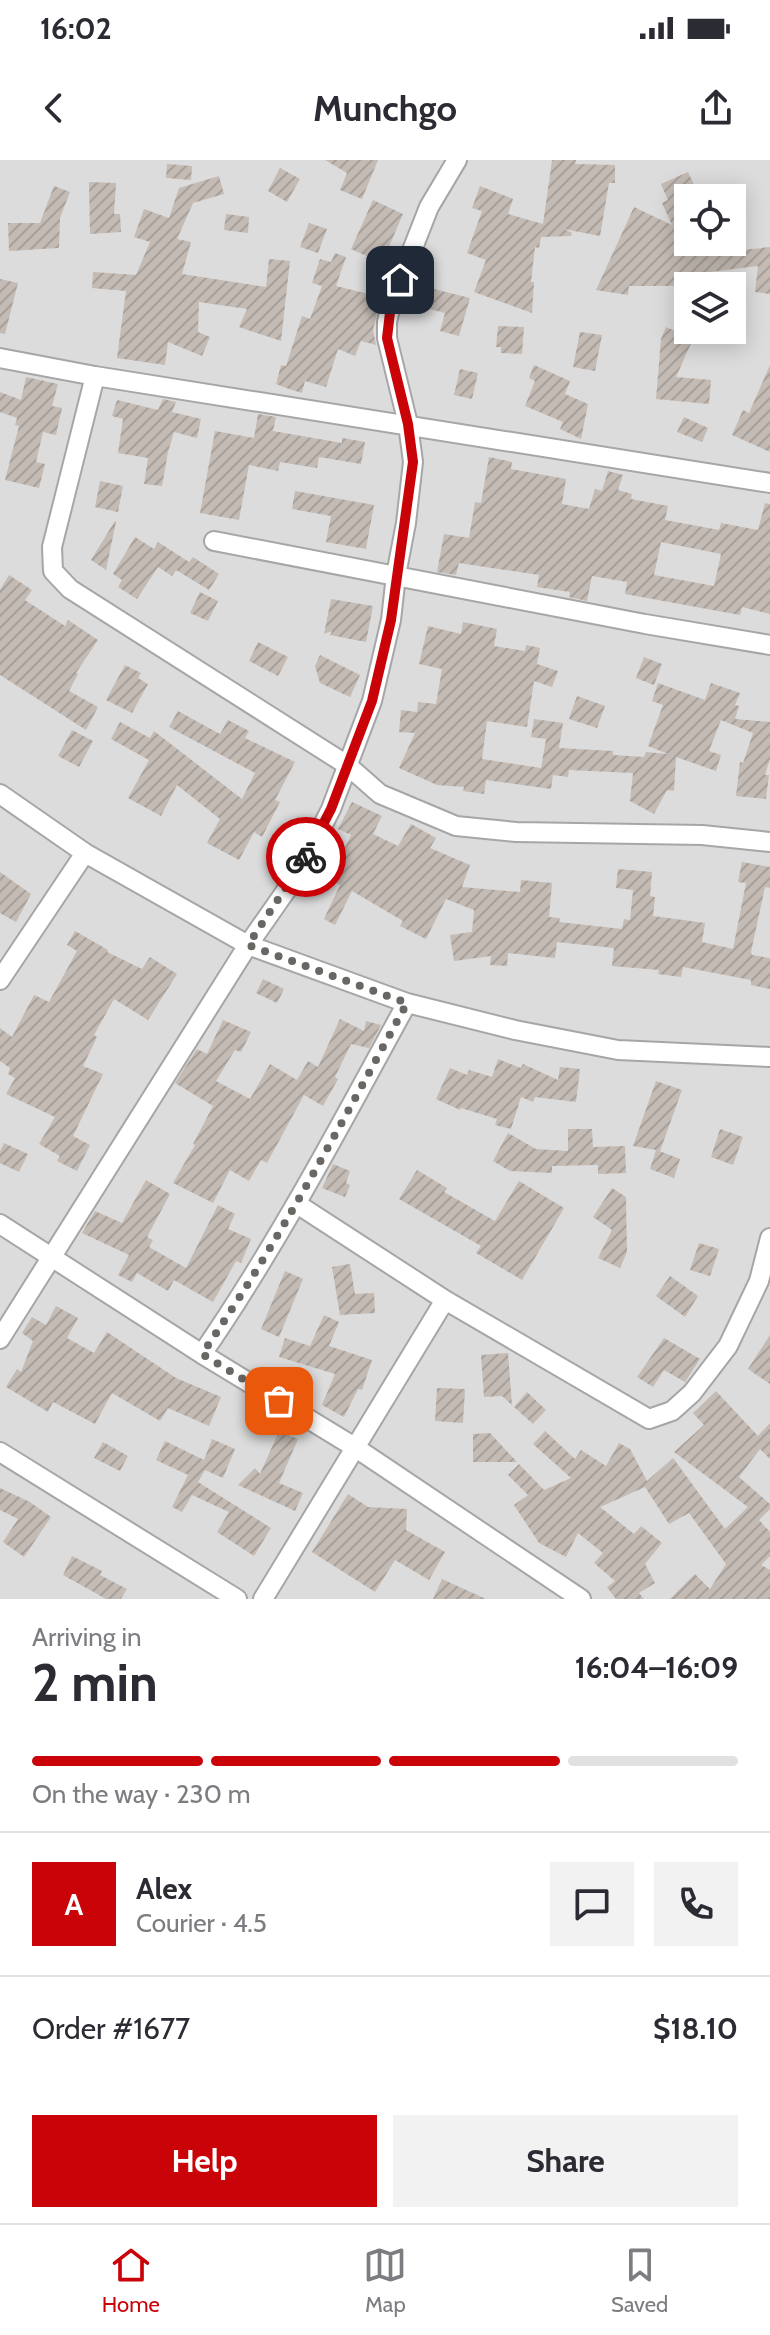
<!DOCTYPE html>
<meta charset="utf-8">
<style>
body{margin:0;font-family:Cabin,sans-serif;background:#f2f2f3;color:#2b2b33;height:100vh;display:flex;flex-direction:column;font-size:30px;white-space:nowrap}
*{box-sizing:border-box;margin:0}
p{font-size:26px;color:#7c7c81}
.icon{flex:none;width:44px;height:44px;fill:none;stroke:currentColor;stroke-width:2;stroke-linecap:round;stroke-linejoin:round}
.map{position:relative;height:1439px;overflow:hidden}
.drawer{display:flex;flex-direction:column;background:#fff;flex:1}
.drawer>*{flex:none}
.fabs{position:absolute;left:674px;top:24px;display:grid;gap:16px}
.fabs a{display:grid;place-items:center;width:72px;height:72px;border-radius:0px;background:#fff;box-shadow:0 4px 20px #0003;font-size:40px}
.pin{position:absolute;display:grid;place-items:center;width:68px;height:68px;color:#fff;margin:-34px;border-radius:16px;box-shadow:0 4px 12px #0006}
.courier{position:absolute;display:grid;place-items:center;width:80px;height:80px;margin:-40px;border:6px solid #ca0309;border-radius:50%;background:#fff;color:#222;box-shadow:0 2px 10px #0007}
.overview em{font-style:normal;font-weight:800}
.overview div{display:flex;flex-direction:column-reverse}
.overview{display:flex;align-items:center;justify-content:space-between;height:136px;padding:0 32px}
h1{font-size:52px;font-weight:800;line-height:60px}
.bar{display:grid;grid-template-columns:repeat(4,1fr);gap:12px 8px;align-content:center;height:96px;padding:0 32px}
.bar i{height:10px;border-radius:6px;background:#e1e1e2}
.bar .active{background:#ca0309}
.bar p{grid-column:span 4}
.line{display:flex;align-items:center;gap:20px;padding:0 32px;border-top:2px solid #e1e1e2}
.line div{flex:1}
.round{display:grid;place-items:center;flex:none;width:84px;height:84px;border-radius:0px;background:#f2f2f3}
.primary-button{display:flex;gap:16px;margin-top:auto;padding:16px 32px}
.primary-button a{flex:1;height:92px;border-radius:0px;background:#ca0309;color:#fff;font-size:32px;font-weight:800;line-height:92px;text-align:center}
.primary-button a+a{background:#f2f2f3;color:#2b2b33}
.status{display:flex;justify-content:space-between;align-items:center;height:56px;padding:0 40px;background:#fff;direction:ltr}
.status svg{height:22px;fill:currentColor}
header{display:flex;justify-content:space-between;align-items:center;height:104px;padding:0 32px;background:#fff;font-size:36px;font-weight:800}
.menu{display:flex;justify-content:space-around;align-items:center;height:112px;border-top:2px solid #e1e1e2;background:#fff;font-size:22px;color:#7c7c81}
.menu a{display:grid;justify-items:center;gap:4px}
.menu .active{color:#ca0309}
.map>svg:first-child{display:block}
</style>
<div class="status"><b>16:02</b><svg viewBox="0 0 49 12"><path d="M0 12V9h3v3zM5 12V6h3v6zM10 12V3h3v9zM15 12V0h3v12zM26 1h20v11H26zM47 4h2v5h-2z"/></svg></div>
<header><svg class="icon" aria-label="back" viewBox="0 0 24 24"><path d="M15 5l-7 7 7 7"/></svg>Munchgo<svg class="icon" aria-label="share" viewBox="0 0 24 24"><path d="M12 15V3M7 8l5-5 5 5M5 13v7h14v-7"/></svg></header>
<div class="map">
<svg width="770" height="1439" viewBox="0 0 770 1439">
<defs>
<pattern id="building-hatch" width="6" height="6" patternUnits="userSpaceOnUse" patternTransform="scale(2)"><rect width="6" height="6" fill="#c4bbb4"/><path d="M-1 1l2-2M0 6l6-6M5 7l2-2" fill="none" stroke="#a8a09a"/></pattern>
</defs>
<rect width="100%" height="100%" fill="#efece5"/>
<path fill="#dddcdc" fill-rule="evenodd" d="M0 0H770V1439H0ZM688 38H732V82H688ZM688 126H732V170H688Z"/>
<path fill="url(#building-hatch)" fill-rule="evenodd" d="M325 0H378L362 39 340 30 347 13Z
M552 0H576L575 4 615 5V23H609L600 76 564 69 572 73 571 76 541 77 539 88 535 87 531 122H534L532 153 474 132 486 100 467 93 482 51 472 48 480 26 513 39 508 54 543 64Z
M167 4 192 6 191 20 166 18Z
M280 8 300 19 287 42 268 31Z
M688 12 699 35 688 38V82H711L713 93 770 87V134L755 132 758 106 710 112V126H629L628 135 596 130 634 47 672 65 662 43 668 40 661 24Z
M219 16 224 34 193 43 177 79 191 82 182 114 266 127 269 99 290 101 281 181 239 167 247 149 199 142 198 172 210 177 202 196 168 182 165 205 117 198 126 131 92 128 93 112 136 115 150 82 134 77 144 49 169 58 179 28Z
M89 22 116 23 114 54H120L121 72 90 74Z
M54 26 70 32 60 58 59 88 9 91 8 63H40Z
M373 40 403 54 382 103 351 89Z
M226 54 249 57 248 73 224 70Z
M309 63 327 69 318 93 300 87Z
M335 93 346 97 336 126 381 137 373 170 376 185 361 181 355 196 338 189 326 227 305 221 302 233 289 229 276 224 281 205 286 206 302 156 310 159 322 126 312 123 320 99 331 102Z
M0 119 18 123 5 174 0 173Z
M418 125 470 138 459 176 440 171 445 153 413 145Z
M498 166 524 167 522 194 501 193V187H496Z
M666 167 693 179 676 217 711 220 709 244 656 239 661 179Z
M580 172 602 175 595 211 573 207Z
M534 205 570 221 565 234 588 244 581 279 560 269 563 262 525 246 535 221 529 218Z
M770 205V292L732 275 743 250 749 253Z
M460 209 478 213 472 239 454 235Z
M26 217 58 224 52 246 62 248 56 275 43 272 36 302 45 304 39 328 5 320 19 266 15 265 17 258 0 252V232L21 240Z
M163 239 176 242 172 252 201 259 197 278 174 272 168 292 162 326 144 324 148 298 118 293 123 259 112 256 117 240 158 250Z
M258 254 276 257 273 271 342 283V278L365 282 361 304 319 297 317 308 280 302 278 311 249 305 239 360 200 353 215 271 254 278Z
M684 257 708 268 702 282 677 272Z
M489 297 512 302 511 309 566 319 562 344 589 349 595 329 602 331 608 311 623 315 618 330 632 334 631 339 668 346 665 360 719 370 721 363 758 370 765 343 770 344V454L742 447 740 455 625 434 627 422 592 416 587 441 569 437 570 432 537 427 539 415 459 403 456 415 437 412 444 374 469 378 475 342 481 343ZM661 382 721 394 714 426 654 415Z
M100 321 123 326 118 352 95 347Z
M295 331 374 345 366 389 326 382 331 356 292 349Z
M115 361 116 362 106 410 91 400Z
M135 377 154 389 158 382 189 402 193 397 219 414 209 430 176 410 172 416 158 407 137 439 118 427 122 420 113 414Z
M9 415 32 430 25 440 65 466 68 460 98 480 76 513 78 514 69 531 98 547 86 570 0 515V430Z
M200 432 218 441 208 461 190 453Z
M331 439 373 446 366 482 330 475 332 471 324 474Z
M463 462 497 469 494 486 525 491 526 485 540 488 537 504 558 511 552 527 534 521 527 567 487 561 482 599 541 608 546 579 531 577 534 559 563 563 559 588 613 591V595L644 597 646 592 668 594 648 586 663 545 652 541 658 523 705 540 711 523 740 533 735 545 739 546 735 559 770 562V599L765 615H769L766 639 736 636 740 602 743 603 753 573 721 560 709 591 721 595 716 611 676 597 674 631 667 630 654 654 630 641 633 613 569 610 568 617 553 615 551 629 486 620 484 634 463 631 464 627 437 625 399 608 415 573 399 572 401 550 417 552 418 542 436 544 442 509 419 504 428 466 461 474Z
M258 482 288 497 278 516 249 501Z
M320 495 360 515 350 537 320 523 315 506Z
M644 497 662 504 654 525 636 518Z
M125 505 141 513 138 518 148 524 132 553 106 540Z
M577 536 605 546 597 568 569 559Z
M178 551 220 574 228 560 249 571 245 578 295 602 275 640 280 642 262 677 254 672 239 700 207 683 220 659 177 625 161 656 128 638 149 600 111 579 120 562 150 578 154 571 242 639 255 613 169 567Z
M72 570 93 581 79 607 58 596Z
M352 642 382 656 373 674 398 686 411 664 436 678 430 688 470 705 462 727 520 732 521 720 552 723 549 757 560 758 559 762 622 769 624 759 630 760 633 730 616 728 618 709 652 712 650 736 655 737 653 756 705 763 702 782 733 789 746 723 738 722 742 702 770 707V728L765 727 751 792 752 795 770 798V829L751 825V820L683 807 681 817 658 814 659 810 612 806 614 788 557 782 555 798 508 793 507 806 490 805 491 796 454 801 450 775 472 772 474 750 446 739 426 779 400 766 403 761 352 731 335 765 324 759 340 725 329 720 351 675 338 669Z
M0 712 31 734 16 762 0 753Z
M75 771 108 790 107 792 142 809 150 797 177 814 148 860 114 839 94 875 97 877 83 906 103 914 73 976 90 985 77 1011 57 1001 60 996 39 984 55 957 6 934 15 918 8 914 10 908 0 901V868L12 877 34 835 49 842 77 791 67 785Z
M263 819 284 829 277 843 256 833Z
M340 859 364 871 366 861 381 865 369 888 351 884 335 917 338 919 323 946 304 935 267 1003 261 1000 249 1021 230 1010 213 1043 173 1023 195 985 193 984 213 946 175 923 197 889 207 894 223 860 251 872 241 892 235 890 216 921 250 939 270 904 297 920 308 901 318 907Z
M498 899 521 908 523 904 558 920 560 907 580 909 576 942 535 937 533 942 521 937 511 969 495 965 497 959 461 948 460 950 436 939 450 908 467 915 469 910 492 917Z
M656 921 682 930 660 991 657 990 680 999 674 1018 650 1009 656 990 633 986Z
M568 969H592L593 987 625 986 626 1013 598 1014V1005L552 1006V1013L510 1011 493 1001 508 973 536 989 568 991Z
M720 969 743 977 733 1005 711 997Z
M4 983 28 994 19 1012 0 1003V991Z
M333 1004 350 1011 346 1023 350 1025 345 1037 322 1028Z
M417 1010 447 1028 444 1032 495 1061 519 1021 564 1048 522 1120 476 1093 481 1086 399 1039Z
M146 1020 170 1034 147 1077 153 1080 149 1087 186 1108 218 1045 235 1054 228 1069 251 1079 241 1103 236 1101 213 1142 174 1120 168 1131 137 1113 132 1122 118 1115 129 1095 82 1073 95 1051 122 1063Z
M612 1028 626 1037 627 1092 620 1108 598 1098 612 1070 593 1057Z
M699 1083 719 1089 710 1116 690 1110Z
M350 1104 355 1134 374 1133 375 1153 340 1155 332 1107Z
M285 1111 303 1119 279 1177 261 1169Z
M670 1116 698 1136 685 1157 656 1136Z
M56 1146 78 1158 67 1178 94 1193 107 1172 176 1218 221 1237 209 1266 168 1248 160 1261 112 1233 95 1264 53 1242 48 1252 6 1227 17 1209 21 1212 33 1181 22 1173 32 1157 46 1165Z
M324 1155 339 1162 329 1186 372 1200 362 1230 358 1229 344 1257 322 1245 335 1214 279 1197 285 1178 310 1186Z
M770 1175V1224L748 1209Z
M664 1178 700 1199 685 1222 664 1210 653 1227 637 1217Z
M508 1193 512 1245 502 1236 484 1237 481 1195Z
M437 1228 465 1229 463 1263 435 1261Z
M716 1231 758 1276 770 1263V1299L760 1289 739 1317 770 1344V1349L759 1360 770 1372V1396L761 1405 770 1410V1439H670L695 1414 710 1429 726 1404 689 1353 669 1364 645 1327 600 1347 634 1374 641 1366 662 1383 645 1404 655 1423 639 1433 644 1439H616L607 1427 615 1421 594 1403 603 1393 578 1373 566 1397 539 1383 514 1345 528 1335 508 1315 519 1304 544 1330 571 1318 533 1284 545 1271 575 1299 581 1290 606 1306 619 1283 630 1289 647 1321 673 1298 725 1369 748 1347 674 1292 704 1265 693 1253Z
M527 1232 546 1250 533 1264 514 1247Z
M279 1271 298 1279 279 1323 303 1333 295 1351 238 1325 255 1308 260 1314Z
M490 1273 517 1302H473V1274Z
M212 1279 235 1289 223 1318 205 1310 198 1322 271 1368 254 1396 217 1372 229 1352 192 1335 182 1352 172 1347 188 1315 156 1300 165 1281 204 1300Z
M103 1282 128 1296 120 1311 94 1298Z
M0 1328 30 1342 51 1357 24 1397 3 1382 18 1359 0 1350Z
M348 1334 368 1347 407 1349 406 1370 445 1392 429 1420 395 1400 375 1432 312 1392Z
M72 1396 102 1411 100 1415 127 1429 121 1439H106L63 1415Z
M442 1419 486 1439H433Z"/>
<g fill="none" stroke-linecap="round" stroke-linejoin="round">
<defs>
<path id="minor" d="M0 198 95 216 770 323
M95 216 52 387 53 411 70 429 347 605 380 634 456 666 516 672 702 675 770 682
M214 381 645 464 770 485
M0 634 85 693 248 785 407 843 515 870 618 890 770 897
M0 820 85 693
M297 1044 445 1140 649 1259 672 1251 692 1233 728 1186 759 1121 770 1078
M0 1064 202 1194 356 1288 581 1439
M0 1179 248 785 299 712 331 649 372 541 391 460 396 415 406 363 413 302 408 264 387 178V162L391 144 429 47 457 0
M202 1194C279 1082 342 962 407 843
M0 1292 237 1439
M263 1439 445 1140"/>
</defs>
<use href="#minor" stroke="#a6a6a6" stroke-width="22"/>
<use href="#minor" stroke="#fff" stroke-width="18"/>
</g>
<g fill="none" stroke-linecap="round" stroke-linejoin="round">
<path stroke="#686764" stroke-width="8" stroke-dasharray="0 14.4" d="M279 1241 202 1194C279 1082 342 962 407 843L248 785 306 697"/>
<path stroke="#ca0309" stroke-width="10" d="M306 697 331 649 372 541 391 460 413 302 408 264 387 178 391 144 400 120"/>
</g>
</svg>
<div class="fabs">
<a><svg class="icon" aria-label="locate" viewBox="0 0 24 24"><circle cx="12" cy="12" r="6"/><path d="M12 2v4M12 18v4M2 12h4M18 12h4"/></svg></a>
<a><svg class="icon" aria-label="layers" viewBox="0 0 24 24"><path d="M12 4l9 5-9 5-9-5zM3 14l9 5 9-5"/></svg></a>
</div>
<div class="pin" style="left:279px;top:1241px;background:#ea580c"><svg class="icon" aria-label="bag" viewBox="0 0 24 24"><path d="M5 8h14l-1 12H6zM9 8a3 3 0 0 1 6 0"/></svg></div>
<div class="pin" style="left:400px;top:120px;background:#1f2937"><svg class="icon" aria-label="home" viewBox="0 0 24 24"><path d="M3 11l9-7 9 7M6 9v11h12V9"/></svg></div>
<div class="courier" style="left:306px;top:697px"><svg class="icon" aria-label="bike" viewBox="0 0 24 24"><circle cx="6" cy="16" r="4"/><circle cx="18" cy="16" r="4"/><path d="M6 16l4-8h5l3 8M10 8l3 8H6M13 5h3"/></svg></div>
</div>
<section class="drawer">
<div class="overview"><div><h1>2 min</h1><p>Arriving in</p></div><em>16:04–16:09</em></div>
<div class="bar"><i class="active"></i><i class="active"></i><i class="active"></i><i></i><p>On the way · 230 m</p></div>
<div class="line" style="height:144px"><b class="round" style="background:#ca0309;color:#fff">A</b><div><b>Alex</b><p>Courier · 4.5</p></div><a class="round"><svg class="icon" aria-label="chat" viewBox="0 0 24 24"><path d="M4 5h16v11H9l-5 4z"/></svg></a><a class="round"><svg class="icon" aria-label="phone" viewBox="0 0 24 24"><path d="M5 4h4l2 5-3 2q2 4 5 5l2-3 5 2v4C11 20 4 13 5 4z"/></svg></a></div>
<div class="line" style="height:104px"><div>Order #1677</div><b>$18.10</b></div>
<div class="primary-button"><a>Help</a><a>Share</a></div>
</section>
<nav class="menu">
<a class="active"><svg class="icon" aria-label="home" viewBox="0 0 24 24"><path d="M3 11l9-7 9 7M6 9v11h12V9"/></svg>Home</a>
<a><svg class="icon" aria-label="map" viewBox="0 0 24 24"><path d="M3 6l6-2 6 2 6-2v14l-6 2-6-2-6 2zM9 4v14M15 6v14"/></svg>Map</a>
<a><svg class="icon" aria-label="saved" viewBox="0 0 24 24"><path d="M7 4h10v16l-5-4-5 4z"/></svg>Saved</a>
</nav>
